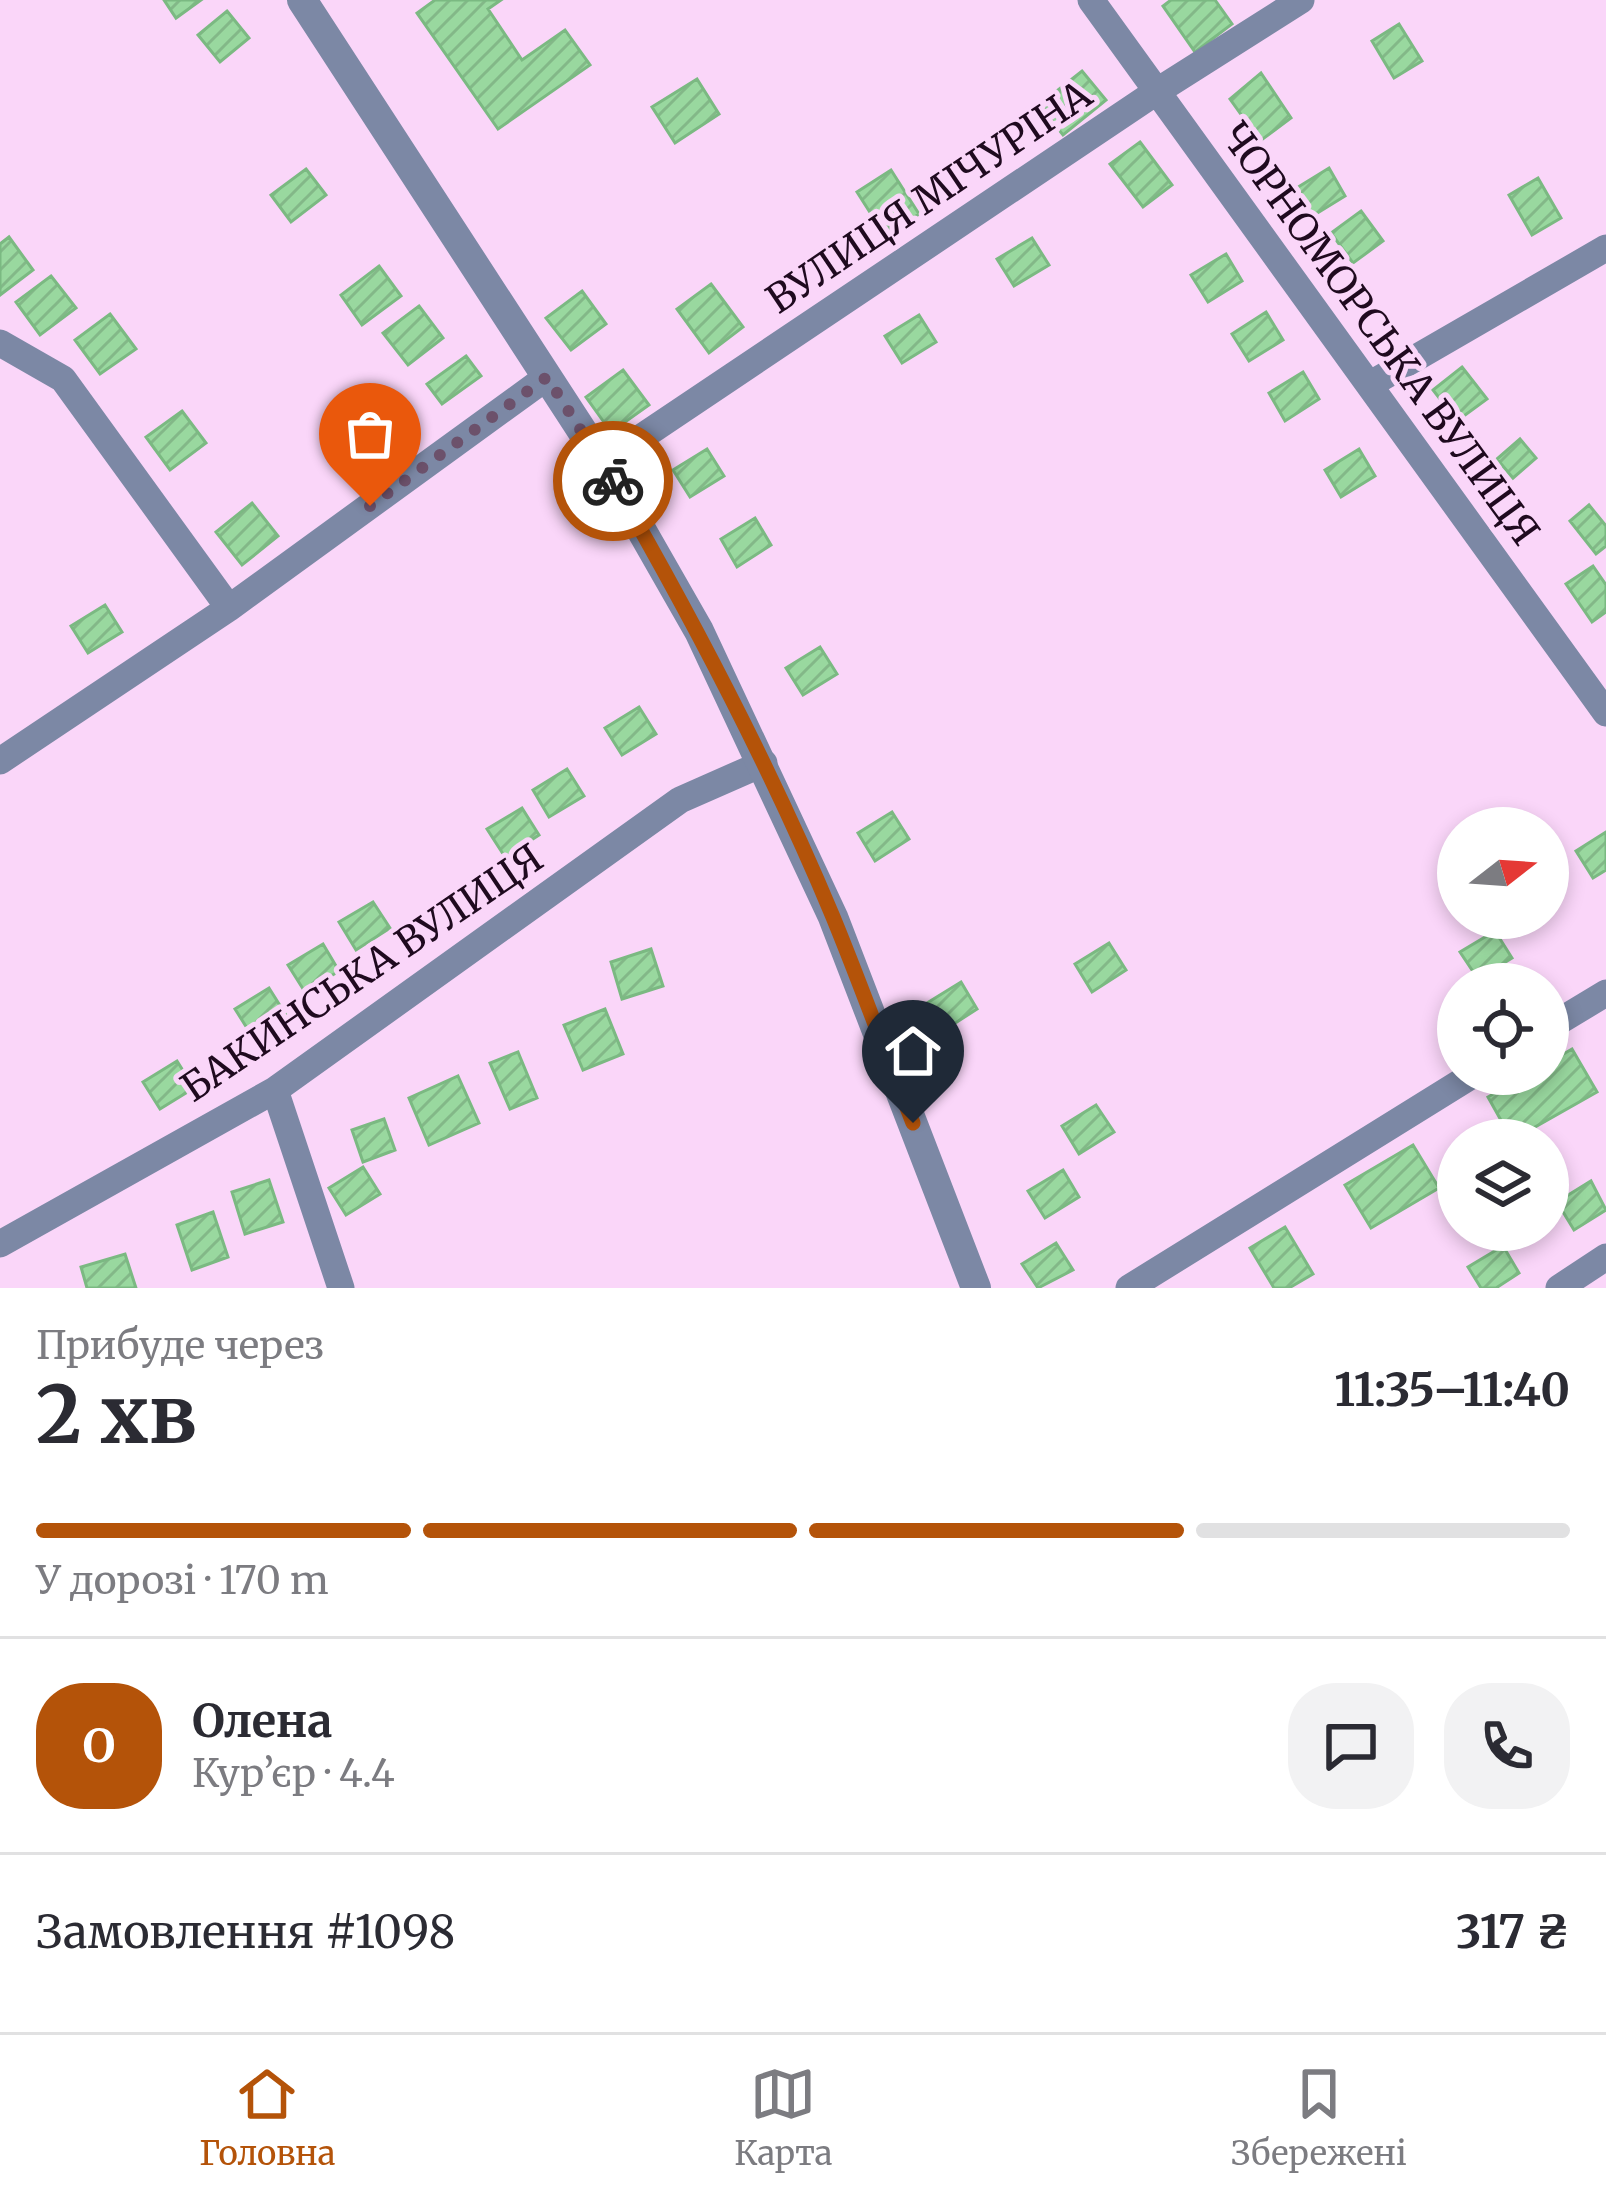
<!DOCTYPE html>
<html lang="uk">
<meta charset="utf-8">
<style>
body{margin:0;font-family:Merriweather,serif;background:#f2f2f3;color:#2b2b33;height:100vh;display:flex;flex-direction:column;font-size:45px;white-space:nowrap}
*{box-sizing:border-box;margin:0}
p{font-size:39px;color:#7c7c81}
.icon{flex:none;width:66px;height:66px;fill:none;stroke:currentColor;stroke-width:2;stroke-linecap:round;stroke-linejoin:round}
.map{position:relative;height:1288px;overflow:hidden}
.details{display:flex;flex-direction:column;background:#fff;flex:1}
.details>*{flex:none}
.needle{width:78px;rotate:73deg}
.fabs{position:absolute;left:1437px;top:807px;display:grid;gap:24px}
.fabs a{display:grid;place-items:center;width:132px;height:132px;border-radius:50%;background:#fff;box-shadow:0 6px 18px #0003;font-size:60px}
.pin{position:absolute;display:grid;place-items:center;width:102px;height:102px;color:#fff;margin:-123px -51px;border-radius:50% 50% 50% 0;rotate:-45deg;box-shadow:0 0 12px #0007}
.pin .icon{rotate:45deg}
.courier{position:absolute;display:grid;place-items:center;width:120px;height:120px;margin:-60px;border:9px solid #b45309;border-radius:50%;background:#fff;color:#222;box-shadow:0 3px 15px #0007}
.head em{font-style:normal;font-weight:700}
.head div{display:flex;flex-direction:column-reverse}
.head{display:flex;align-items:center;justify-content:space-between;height:204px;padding:0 36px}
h1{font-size:78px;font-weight:700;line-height:90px}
.bar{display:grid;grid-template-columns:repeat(4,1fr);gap:18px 12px;align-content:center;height:144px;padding:0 36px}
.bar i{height:15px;border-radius:9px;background:#e1e1e2}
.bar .selected{background:#b45309}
.bar p{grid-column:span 4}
.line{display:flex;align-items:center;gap:30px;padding:0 36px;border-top:3px solid #e1e1e2}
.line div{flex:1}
.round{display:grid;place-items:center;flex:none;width:126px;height:126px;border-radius:48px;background:#f2f2f3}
.dock{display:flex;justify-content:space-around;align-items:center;height:168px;border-top:3px solid #e1e1e2;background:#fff;font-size:33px;color:#7c7c81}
.dock a{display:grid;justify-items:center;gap:6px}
.dock .selected{color:#b45309}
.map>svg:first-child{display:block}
</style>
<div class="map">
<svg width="1606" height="1288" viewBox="0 0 1606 1288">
<defs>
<pattern id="building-hatch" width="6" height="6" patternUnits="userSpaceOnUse" patternTransform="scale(3)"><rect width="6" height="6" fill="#99d89f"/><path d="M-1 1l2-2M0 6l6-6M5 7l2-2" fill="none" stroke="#83b888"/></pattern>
</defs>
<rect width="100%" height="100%" fill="#fad6f9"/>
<path fill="url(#building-hatch)" stroke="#7bb982" stroke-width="3" d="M164 0H201L176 18Z
M435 0H501L488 9 522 60 565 30 590 65 498 129 417 13Z
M1171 0H1215L1232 24 1195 52 1163 6Z
M227 11 249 38 220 62 198 35Z
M1399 24 1422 61 1394 78 1372 41Z
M1082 71 1106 100 1063 135 1039 105Z
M1261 73 1291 118 1260 141 1230 99Z
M697 79 719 114 675 143 652 107Z
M1140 142 1172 185 1143 207 1110 164Z
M1329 168 1345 196 1311 217 1295 189Z
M306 169 326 195 291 222 271 195Z
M891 170 919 214 885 236 857 192Z
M1538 178 1561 218 1532 235 1509 195Z
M1361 211 1383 241 1353 263 1331 233Z
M9 237 33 270 0 295V244Z
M1032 238 1049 265 1014 286 997 259Z
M1226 254 1242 281 1208 302 1191 275Z
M379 266 401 296 362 325 341 295Z
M51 276 76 308 40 335 16 302Z
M711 284 743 327 709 353 677 309Z
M582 291 606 324 571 350 546 318Z
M419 306 443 338 408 365 383 333Z
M1266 312 1283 340 1249 361 1232 334Z
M110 314 136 349 100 374 75 340Z
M919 315 936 342 902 363 885 336Z
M466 356 481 376 442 404 427 384Z
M1462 367 1487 399 1457 421 1433 390Z
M623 370 649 405 611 432 586 397Z
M1303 372 1319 399 1285 421 1269 393Z
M182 411 206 443 170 470 146 437Z
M1520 439 1536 458 1513 478 1497 459Z
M707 449 724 476 690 497 673 470Z
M1359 449 1375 476 1341 497 1325 470Z
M252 503 278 536 242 565 216 532Z
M1589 505 1606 526V546L1596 554 1570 521Z
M755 518 771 545 737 567 721 539Z
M1593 566 1606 585V612L1592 622 1566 584Z
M105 605 122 632 88 653 71 626Z
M820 647 837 674 803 695 786 668Z
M639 707 656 734 622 755 605 728Z
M567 769 584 796 549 817 533 790Z
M522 808 539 835 505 857 487 829Z
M892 812 909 839 875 861 858 833Z
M1606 832V870L1593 878 1576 851Z
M373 902 390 928 356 950 339 922Z
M1495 931 1512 958 1478 979 1460 952Z
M1109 943 1126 970 1092 992 1075 964Z
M323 944 339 971 305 992 288 965Z
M651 949 663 986 622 999 611 962Z
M961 982 977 1009 943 1031 927 1003Z
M269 988 286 1015 252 1036 235 1009Z
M605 1009 623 1054 583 1070 564 1025Z
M1572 1049 1597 1092 1512 1140 1488 1097 1528 1074H1548V1063Z
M518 1052 537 1098 510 1109 490 1063Z
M177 1061 194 1088 160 1109 143 1082Z
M458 1076 479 1123 429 1145 409 1098Z
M1096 1105 1114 1132 1079 1154 1062 1126Z
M384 1119 395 1150 363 1162 352 1130Z
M1413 1145 1439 1188 1371 1228 1345 1185Z
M363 1167 380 1194 346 1215 329 1188Z
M1063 1170 1079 1197 1045 1218 1028 1191Z
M269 1180 283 1222 245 1234 232 1192Z
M1591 1181 1606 1210 1574 1230 1557 1202Z
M213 1212 228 1257 192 1270 177 1225Z
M1285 1227 1313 1274 1289 1288H1274L1250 1248Z
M1056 1243 1073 1270 1038 1288 1022 1264Z
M1503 1246 1519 1273 1496 1288H1481L1468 1267Z
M125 1254 136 1288H87L81 1267Z"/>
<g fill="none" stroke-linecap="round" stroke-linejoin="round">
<path stroke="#7c88a5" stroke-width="27" d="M1091 0 1606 713
M0 343 63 379 229 608
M1369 385 1606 248
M603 463 1156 92 1301 0
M0 761 229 608 547 377
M1548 1028 1606 993
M275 1090 341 1288
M0 1244 275 1090 680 800 764 763
M1129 1288 1474 1074
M1559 1288 1606 1257"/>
<path stroke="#7c88a5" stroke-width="30" d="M302 0 603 463 699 631 833 917 976 1288"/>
</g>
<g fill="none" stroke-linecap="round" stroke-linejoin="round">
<path stroke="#6c516b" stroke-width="12" stroke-dasharray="0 21.6" d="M370 506 547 377 613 481"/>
<path stroke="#b45309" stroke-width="15" d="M613 481C695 623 770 766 833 917 861 985 886 1055 913 1123"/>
</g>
<g text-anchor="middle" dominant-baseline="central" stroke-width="10" stroke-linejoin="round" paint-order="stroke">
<g font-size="39" fill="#1f0a1f" stroke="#fad6f9">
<text transform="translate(929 197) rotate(-34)">ВУЛИЦЯ МІЧУРІНА</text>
<text transform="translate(1380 334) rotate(54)">ЧОРНОМОРСЬКА ВУЛИЦЯ</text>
<text transform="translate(362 973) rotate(-34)">БАКИНСЬКА ВУЛИЦЯ</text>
</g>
</g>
</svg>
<div class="fabs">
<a><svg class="needle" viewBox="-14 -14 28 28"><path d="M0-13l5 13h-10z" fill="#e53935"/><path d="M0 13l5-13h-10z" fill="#7c7c81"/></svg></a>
<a><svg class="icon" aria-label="locate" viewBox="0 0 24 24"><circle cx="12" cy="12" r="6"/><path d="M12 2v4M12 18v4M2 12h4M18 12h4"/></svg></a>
<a><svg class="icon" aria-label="layers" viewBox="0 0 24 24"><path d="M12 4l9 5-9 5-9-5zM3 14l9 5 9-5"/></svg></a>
</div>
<div class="pin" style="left:370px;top:506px;background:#ea580c"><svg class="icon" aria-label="bag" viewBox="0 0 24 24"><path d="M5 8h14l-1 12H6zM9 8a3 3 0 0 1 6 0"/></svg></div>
<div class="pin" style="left:913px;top:1123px;background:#1f2937"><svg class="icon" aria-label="home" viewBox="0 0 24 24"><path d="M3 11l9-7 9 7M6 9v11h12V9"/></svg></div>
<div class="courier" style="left:613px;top:481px"><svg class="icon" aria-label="bike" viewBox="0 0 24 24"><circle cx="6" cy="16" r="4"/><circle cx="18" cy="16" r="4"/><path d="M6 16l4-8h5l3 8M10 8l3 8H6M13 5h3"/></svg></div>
</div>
<section class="details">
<div class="head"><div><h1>2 хв</h1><p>Прибуде через</p></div><em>11:35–11:40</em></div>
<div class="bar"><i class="selected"></i><i class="selected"></i><i class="selected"></i><i></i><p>У дорозі · 170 m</p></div>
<div class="line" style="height:216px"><b class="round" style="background:#b45309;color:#fff">О</b><div><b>Олена</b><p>Кур’єр · 4.4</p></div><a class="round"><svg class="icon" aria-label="chat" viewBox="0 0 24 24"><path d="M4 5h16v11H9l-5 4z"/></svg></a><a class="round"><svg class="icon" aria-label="phone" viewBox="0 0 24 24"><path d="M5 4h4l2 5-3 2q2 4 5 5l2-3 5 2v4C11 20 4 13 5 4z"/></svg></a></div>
<div class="line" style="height:156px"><div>Замовлення #1098</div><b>317 ₴</b></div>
</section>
<nav class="dock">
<a class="selected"><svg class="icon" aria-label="home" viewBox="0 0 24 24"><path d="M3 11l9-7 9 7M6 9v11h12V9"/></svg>Головна</a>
<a><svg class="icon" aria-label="map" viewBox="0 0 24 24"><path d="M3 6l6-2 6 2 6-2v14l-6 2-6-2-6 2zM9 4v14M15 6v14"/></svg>Карта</a>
<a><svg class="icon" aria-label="saved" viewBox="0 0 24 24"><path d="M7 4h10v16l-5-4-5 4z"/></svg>Збережені</a>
</nav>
